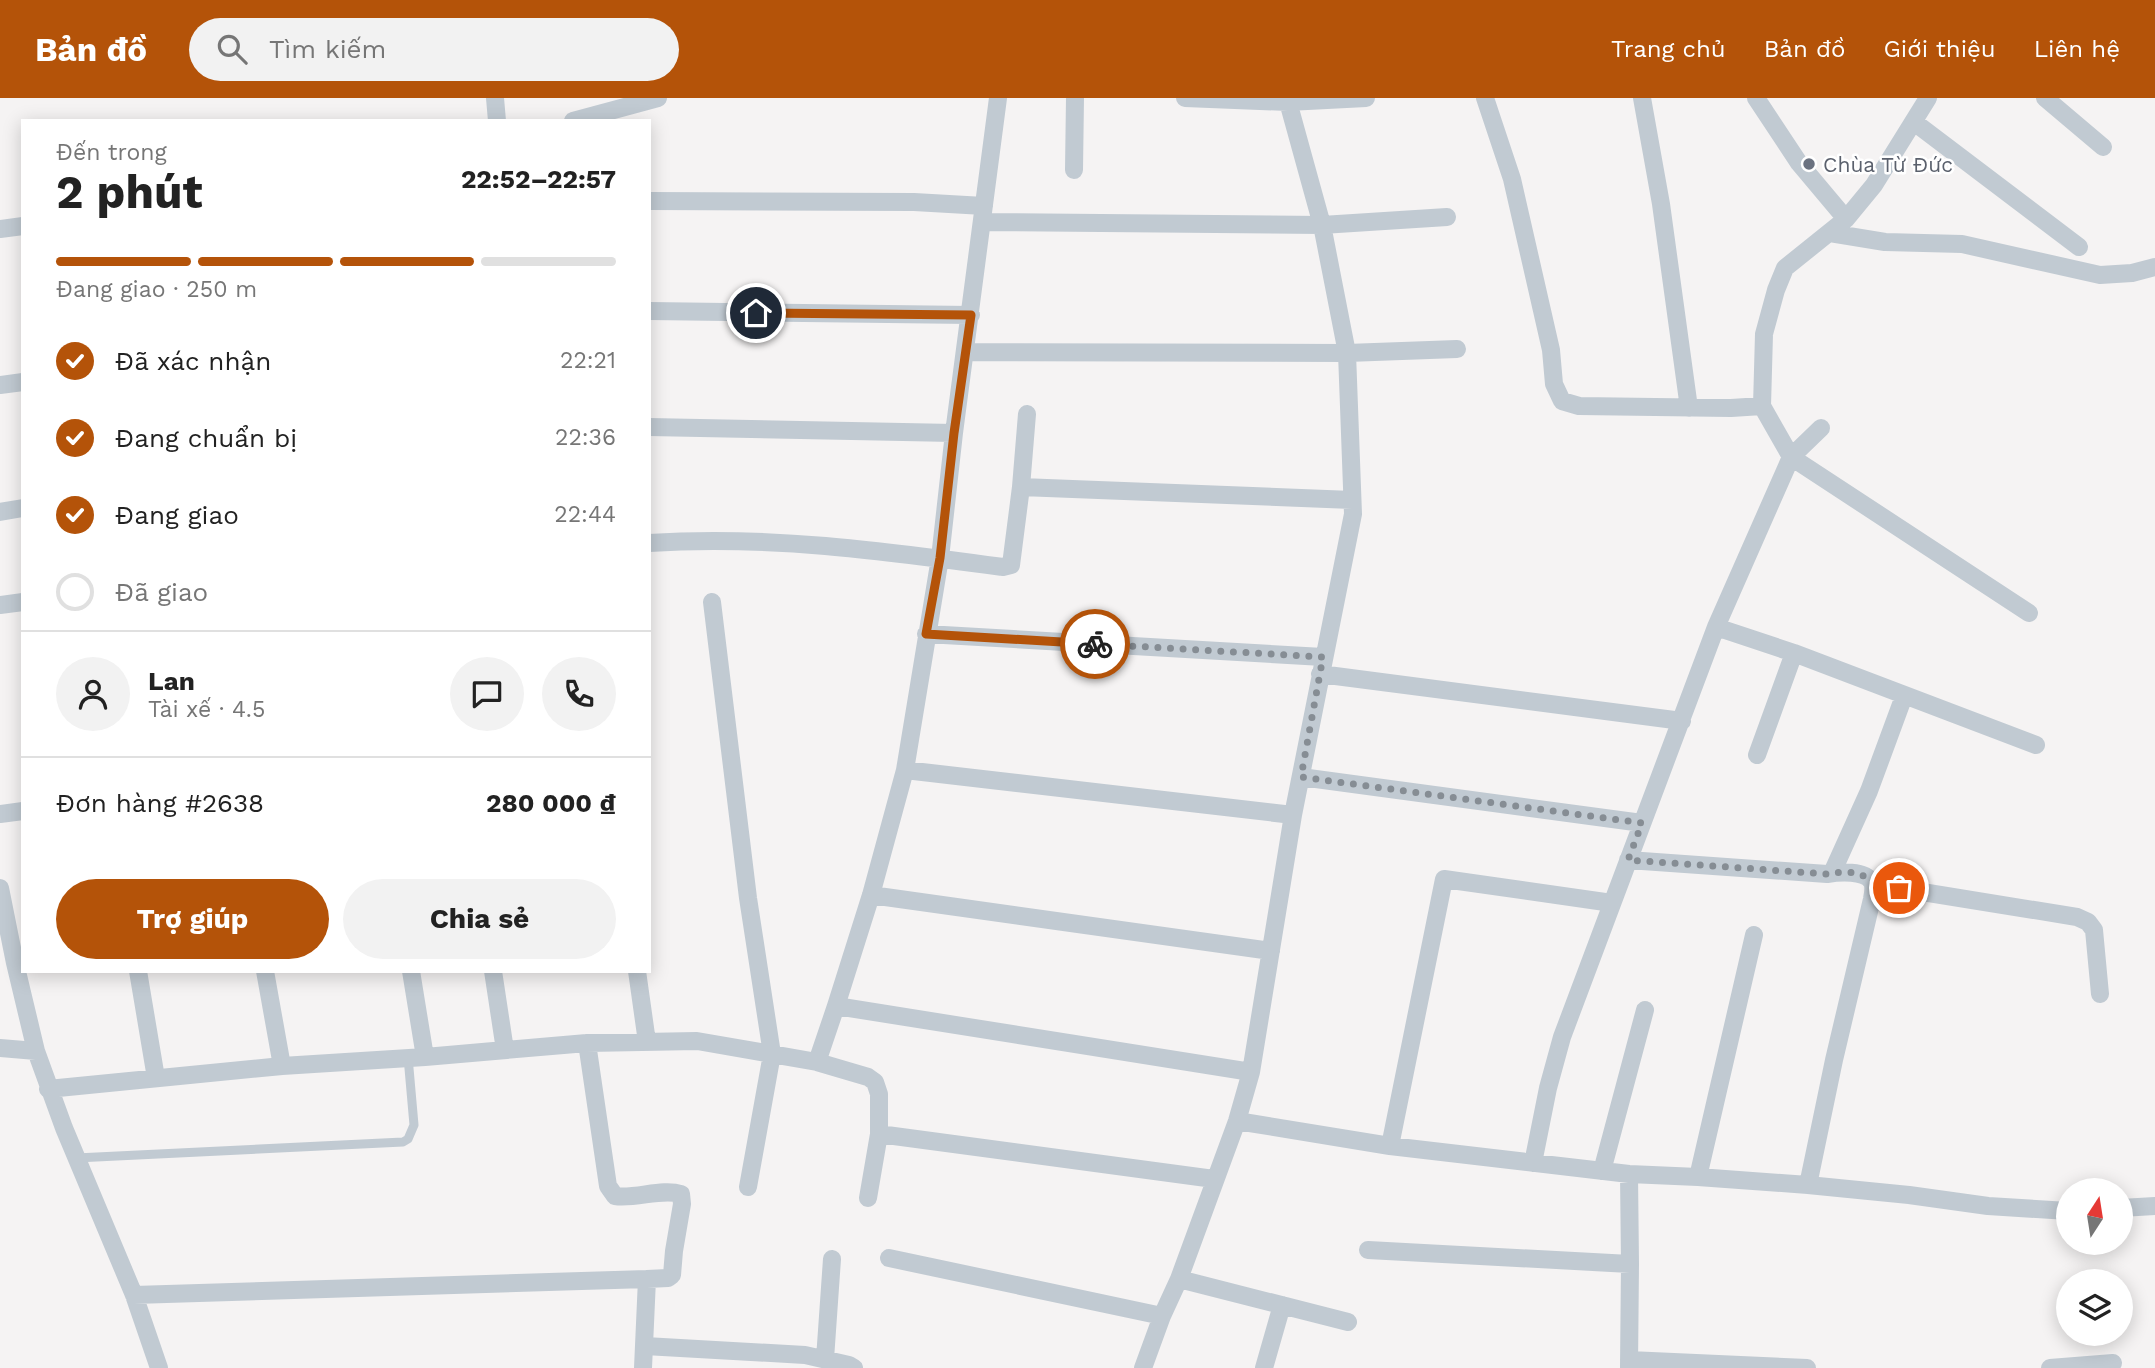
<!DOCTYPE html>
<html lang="vi">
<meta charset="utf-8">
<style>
body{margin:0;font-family:"Work Sans",sans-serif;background:#f2f2f2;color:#222;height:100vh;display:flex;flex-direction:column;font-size:26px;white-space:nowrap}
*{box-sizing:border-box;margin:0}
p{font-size:23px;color:#767676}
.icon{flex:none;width:38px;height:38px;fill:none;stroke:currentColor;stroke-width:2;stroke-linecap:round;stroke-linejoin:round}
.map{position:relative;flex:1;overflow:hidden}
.sheet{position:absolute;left:21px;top:21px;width:630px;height:854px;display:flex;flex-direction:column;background:#fff;border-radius:0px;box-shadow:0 4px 18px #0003}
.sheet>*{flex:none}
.needle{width:46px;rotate:12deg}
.fabs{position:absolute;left:2056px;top:1080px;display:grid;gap:14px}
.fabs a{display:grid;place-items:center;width:77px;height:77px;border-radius:50%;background:#fff;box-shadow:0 4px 18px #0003;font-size:35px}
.pin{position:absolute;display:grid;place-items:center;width:60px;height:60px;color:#fff;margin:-30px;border:4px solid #fff;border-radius:50%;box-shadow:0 2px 7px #0007}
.courier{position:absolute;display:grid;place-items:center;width:70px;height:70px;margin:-35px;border:5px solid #b45309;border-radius:50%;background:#fff;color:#222;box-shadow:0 2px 9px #0007}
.overview em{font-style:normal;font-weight:700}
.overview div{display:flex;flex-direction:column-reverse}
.overview{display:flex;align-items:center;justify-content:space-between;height:119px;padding:0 35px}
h1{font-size:46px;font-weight:700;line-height:52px}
.bar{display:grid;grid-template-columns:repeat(4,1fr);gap:10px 7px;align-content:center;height:84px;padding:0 35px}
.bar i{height:9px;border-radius:5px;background:#e0e0e0}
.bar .active{background:#b45309}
.bar p{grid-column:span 4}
.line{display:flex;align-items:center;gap:18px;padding:0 35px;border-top:2px solid #e0e0e0}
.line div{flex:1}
.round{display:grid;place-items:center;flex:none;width:74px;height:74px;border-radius:37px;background:#f2f2f2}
ol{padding:0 35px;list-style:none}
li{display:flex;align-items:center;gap:21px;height:77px}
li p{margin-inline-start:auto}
li .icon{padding:7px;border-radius:50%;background:#b45309;color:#fff;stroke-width:4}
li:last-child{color:#767676}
li i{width:38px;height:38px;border:4px solid #e0e0e0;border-radius:50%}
.button{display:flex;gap:14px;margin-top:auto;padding:14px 35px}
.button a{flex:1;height:80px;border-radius:42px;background:#b45309;color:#fff;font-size:28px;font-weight:700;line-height:80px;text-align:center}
.button a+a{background:#f2f2f2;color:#222}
header{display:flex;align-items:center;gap:42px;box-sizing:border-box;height:98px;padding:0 35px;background:#b45309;color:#fff}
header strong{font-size:33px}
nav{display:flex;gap:38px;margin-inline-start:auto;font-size:24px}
.search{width:490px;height:63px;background:#f2f2f2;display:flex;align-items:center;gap:18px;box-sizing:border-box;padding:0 24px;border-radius:38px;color:#767676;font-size:26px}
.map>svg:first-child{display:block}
</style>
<header>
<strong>Bản đồ</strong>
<div class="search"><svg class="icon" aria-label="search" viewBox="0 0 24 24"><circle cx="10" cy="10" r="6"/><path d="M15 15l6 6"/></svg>Tìm kiếm</div>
<nav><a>Trang chủ</a><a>Bản đồ</a><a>Giới thiệu</a><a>Liên hệ</a></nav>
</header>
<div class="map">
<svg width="2155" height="1270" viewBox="0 0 2155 1270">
<rect width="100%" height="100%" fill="#f5f3f3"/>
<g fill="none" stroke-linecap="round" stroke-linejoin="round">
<path stroke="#c1cad2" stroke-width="9" d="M76 1060 403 1044 408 1041 414 1027 408 959"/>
<path stroke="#c1cad2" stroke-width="18" d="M495 0 497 23
M1185 0 1288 4 1366 0
M1485 0 1512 81 1551 252 1554 286 1562 303 1579 308 1731 310 1762 308 1791 359 2029 515
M1642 0 1661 106 1689 310
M1756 0 1799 65 1846 121
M2045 0 2103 49
M573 23 658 0
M1914 24 2079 149
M1074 72 1075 0
M649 103 914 104 984 108
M982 124 1322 127 1447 119
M0 131 23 128
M1830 135 1885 144 1962 146 2100 177 2132 175 2155 169
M649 213 971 217
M966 254 1347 255 1457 251
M0 287 23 284
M1762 308 1764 236 1776 192 1785 170 1846 121 1874 87 1928 0
M649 329 954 335
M1021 389 1352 402
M0 414 23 410
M649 445C768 437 885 453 1003 469L1011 467 1021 389 1027 316
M712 504 748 800 772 956 748 1089
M0 507 23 504
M1716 529 1794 555 2036 647
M926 536 1323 559
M1320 576 1682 623
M1757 657 1794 555
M905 672 1293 717
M1301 679 1642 725
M0 716 23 713
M1628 762 1827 776C1839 774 1865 772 1872 784 1874 788 1873 796 1872 801L1834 962 1808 1087
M1832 775 1869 693 1904 598
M1873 786 2077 819 2088 824 2094 832 2100 896
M0 790 15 865 36 953 64 1030 134 1197 159 1270
M871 797 1271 853
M138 873 156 980
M265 873 282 968
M411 873 425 959
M493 873 505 952
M637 873 647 944
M836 908 1251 974
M587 945 608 1088 615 1098C636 1101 662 1090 681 1096L682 1106 674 1153 672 1177 668 1180 647 1181 643 1270
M0 950 36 953
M817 964 836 908 871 797 905 672 940 460 954 335 998 0
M48 991 282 968 425 959 587 945 697 943 817 964 868 979 875 984 879 996V1036L1214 1081
M1237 1023 1390 1048 1629 1076 1698 1079 1808 1087 1909 1097 1988 1108 2068 1113
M1390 1048 1444 781 1612 805
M1533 1065 1548 990 1562 939 1716 529 1791 359 1821 330
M1602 1073 1645 912
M1698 1079 1754 837
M868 1100 879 1036
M2121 1110 2155 1108
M1368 1152 1630 1166
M889 1160 1162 1218
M1179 1181 1348 1224
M134 1197 647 1181
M645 1248 805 1257 849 1267 854 1270
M825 1261 832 1161
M1629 1262 1807 1270
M1143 1270 1162 1218 1179 1181 1237 1023 1251 974 1293 717 1353 416 1347 255 1322 127 1287 0
M1264 1270 1282 1207
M1629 1270 1630 1166 1629 1076
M2050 1270 2113 1265"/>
</g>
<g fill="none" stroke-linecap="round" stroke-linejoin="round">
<path stroke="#868d94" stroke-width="7" stroke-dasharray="0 12.6" d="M1095 546 1323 559 1301 679 1642 725 1628 762 1827 776C1842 773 1863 772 1873 786L1899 790"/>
<path stroke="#b45309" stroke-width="9" d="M756 215 971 217 954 335 940 460 926 536 1095 546"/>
</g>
<circle fill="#6b7280" stroke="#fff" stroke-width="2.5" cx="1809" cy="66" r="7"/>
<g text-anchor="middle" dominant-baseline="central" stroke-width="5" stroke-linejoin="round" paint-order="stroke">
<g font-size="21" fill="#5b616d" stroke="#fff" text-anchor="start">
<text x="1823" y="66">Chùa Từ Đức</text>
</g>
</g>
</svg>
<div class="fabs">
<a><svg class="needle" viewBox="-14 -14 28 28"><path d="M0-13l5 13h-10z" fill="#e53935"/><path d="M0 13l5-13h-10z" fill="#767676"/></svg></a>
<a><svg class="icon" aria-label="layers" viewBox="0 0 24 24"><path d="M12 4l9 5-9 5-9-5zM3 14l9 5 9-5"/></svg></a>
</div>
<div class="pin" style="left:1899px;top:790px;background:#ea580c"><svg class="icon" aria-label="bag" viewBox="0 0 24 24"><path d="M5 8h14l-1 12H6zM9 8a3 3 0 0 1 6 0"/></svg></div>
<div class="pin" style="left:756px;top:215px;background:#1f2937"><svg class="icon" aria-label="home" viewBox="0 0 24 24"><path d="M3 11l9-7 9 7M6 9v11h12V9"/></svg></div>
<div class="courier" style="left:1095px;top:546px"><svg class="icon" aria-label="bike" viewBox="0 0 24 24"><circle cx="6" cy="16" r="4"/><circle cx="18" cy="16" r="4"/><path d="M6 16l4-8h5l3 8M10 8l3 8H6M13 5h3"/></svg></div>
<section class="sheet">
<div class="overview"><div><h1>2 phút</h1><p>Đến trong</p></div><em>22:52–22:57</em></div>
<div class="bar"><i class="active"></i><i class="active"></i><i class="active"></i><i></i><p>Đang giao · 250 m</p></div>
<ol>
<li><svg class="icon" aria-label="check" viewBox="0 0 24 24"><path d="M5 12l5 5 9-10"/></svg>Đã xác nhận<p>22:21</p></li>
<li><svg class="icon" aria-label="check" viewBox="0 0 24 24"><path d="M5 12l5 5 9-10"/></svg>Đang chuẩn bị<p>22:36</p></li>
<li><svg class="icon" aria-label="check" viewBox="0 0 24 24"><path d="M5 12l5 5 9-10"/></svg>Đang giao<p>22:44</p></li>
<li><i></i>Đã giao</li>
</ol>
<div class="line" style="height:126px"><a class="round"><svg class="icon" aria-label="person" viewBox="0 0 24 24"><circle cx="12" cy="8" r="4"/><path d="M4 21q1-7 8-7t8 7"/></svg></a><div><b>Lan</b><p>Tài xế · 4.5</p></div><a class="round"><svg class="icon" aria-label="chat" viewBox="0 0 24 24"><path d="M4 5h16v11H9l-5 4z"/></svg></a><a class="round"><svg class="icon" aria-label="phone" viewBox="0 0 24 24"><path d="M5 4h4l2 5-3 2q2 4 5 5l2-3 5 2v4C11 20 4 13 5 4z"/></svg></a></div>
<div class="line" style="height:91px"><div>Đơn hàng #2638</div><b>280 000 ₫</b></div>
<div class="button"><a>Trợ giúp</a><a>Chia sẻ</a></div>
</section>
</div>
